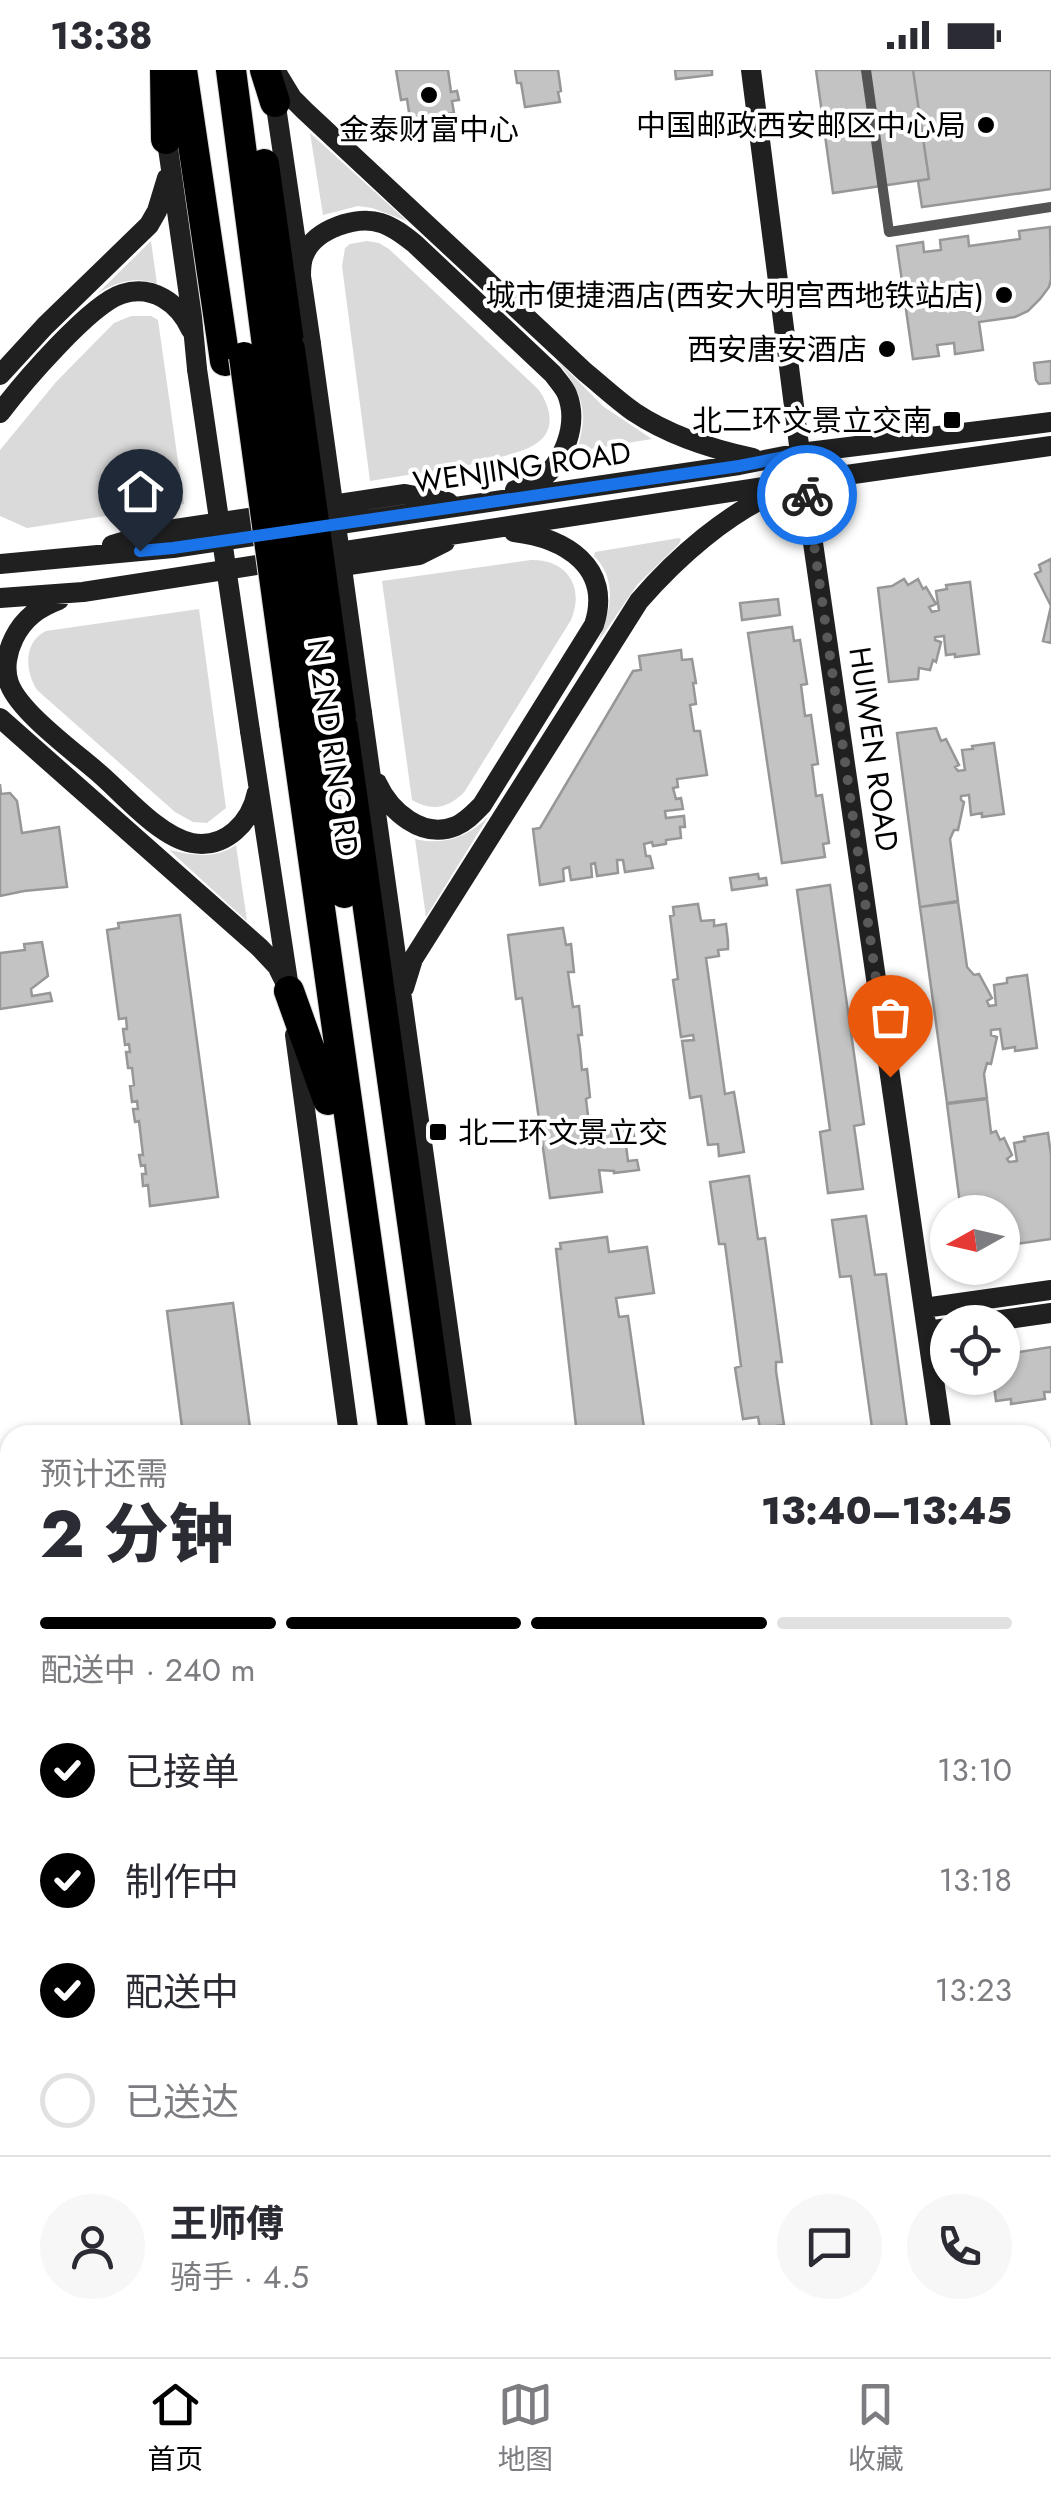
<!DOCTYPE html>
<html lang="zh">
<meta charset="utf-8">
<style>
body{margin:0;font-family:Jost,"Noto Sans SC",sans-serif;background:#f7f7f7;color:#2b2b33;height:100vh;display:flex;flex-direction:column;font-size:38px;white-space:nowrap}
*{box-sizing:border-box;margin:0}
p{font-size:32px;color:#7c7c81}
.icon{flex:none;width:55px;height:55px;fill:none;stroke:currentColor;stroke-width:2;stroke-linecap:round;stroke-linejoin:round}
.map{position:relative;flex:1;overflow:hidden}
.drawer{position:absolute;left:0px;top:1355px;width:1052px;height:932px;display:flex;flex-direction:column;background:#fff;border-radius:30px 30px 0 0;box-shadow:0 2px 8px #0004}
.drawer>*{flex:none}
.needle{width:65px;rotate:262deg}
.tools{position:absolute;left:930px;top:1125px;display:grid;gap:20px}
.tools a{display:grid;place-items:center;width:90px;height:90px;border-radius:50%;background:#fff;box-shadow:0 2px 8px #0004;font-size:50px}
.pin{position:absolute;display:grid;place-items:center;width:85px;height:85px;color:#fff;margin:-102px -42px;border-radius:50% 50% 50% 0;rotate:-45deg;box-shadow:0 0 10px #0007}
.pin .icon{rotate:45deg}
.courier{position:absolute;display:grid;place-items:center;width:100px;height:100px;margin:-50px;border:8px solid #1a73e8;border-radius:50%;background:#fff;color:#222;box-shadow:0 2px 12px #0007}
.headline em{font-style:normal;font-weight:800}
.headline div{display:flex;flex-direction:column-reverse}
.headline{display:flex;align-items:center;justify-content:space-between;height:170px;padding:0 40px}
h1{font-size:65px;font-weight:800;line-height:75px}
.bar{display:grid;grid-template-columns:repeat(4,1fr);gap:15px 10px;align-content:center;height:120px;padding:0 40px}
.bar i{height:12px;border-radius:8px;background:#e1e1e2}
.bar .on{background:#000}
.bar p{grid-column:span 4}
.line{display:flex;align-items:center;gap:25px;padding:0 40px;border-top:2px solid #e1e1e2}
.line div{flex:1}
.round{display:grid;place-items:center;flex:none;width:105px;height:105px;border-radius:52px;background:#f7f7f7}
ol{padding:0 40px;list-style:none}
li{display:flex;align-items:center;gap:30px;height:110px}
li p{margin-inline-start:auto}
li .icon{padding:10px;border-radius:50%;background:#000;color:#fff;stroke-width:4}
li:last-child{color:#7c7c81}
li i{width:55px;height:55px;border:5px solid #e1e1e2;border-radius:50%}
.status{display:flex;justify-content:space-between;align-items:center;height:70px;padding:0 50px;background:#fff;direction:ltr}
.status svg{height:28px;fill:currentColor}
.tab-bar{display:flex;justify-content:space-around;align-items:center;height:140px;border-top:2px solid #e1e1e2;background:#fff;font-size:28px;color:#7c7c81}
.tab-bar a{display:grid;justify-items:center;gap:5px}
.tab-bar .on{color:#000}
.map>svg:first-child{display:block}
</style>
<div class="status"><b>13:38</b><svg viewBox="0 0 49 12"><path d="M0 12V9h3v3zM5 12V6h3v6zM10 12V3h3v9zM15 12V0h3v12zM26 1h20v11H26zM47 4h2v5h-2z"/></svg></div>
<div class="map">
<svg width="1051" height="2287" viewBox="0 0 1051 2287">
<rect width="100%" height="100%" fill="#fff"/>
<path fill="#dadada" d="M310 63 407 151 372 138 358 136 323 145Z
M151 171 157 214C136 206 116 212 97 224Z
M367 171 379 173 389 179 538 319C550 335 557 359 537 373 529 379 517 382 508 385 464 399 416 403 370 411L342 196 345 178 350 174Z
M131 246H151L158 250 184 434 27 458 0 446V380L56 312 114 253Z
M555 288 604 337 652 369 578 381C579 370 583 359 583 348 583 324 569 306 555 288Z
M679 468 681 469 679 474 637 515 598 572C610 543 619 511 594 486L595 482Z
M531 490C567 489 585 517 571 550L465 721C450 738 432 742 412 730L382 511Z
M199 539 226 738 207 753 193 752 175 742 37 620C25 601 23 572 46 561Z
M488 747 426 847 415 769C443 776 468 767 488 747Z
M236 775 247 851 169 780C193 785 214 790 236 775Z"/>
<path fill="#c3c3c3" stroke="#979797" stroke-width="2.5" d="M396 0H449H448L451 22 457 21 459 30 452 31 454 43 410 49 407 29 401 30Z
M515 0H558L561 21 558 22 560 32 525 37 521 13H517Z
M675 0H712V5L676 9Z
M816 0H913L929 109 833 123Z
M913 0H1051V119L922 137 918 111 929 109Z
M1050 157 1051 209 1049 217 1040 229 1028 241 1015 247 979 252 983 280 955 284 954 273 937 275 939 286 913 289 897 176 923 172 924 182 941 180 940 170 968 166 969 176 1020 169 1019 161Z
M1051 291V313L1039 314 1036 310 1034 293Z
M1051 489V573L1043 571 1051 536 1035 504 1041 501 1039 495Z
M904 509 908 515 918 509 923 519 926 517 936 534 929 537 932 542 939 540 936 521 947 519 946 515 970 512 979 584 955 587V584L946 585 944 566 935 567V570L941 572 936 592 933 590 930 600 919 598 918 609 889 612 878 518 892 516Z
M778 529 780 545 742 550 740 533Z
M792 557 794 571 800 570 807 614 801 615 805 646 811 645 818 694 812 695 816 726 822 725 829 773 823 774 825 787 782 793 748 563Z
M681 580 682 590 692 589 696 613H693L696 634 690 635 694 661H700L707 705 677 709 678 717 673 718 676 729 681 728 683 739 665 741 666 748 684 746 685 757H680L681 768 666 770V774L653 776 652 772 644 774 646 786H650L653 798 625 802 623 790H617L618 803 597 806 595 793 591 794 592 807 571 810 569 797 563 799 564 811 540 815 533 759 540 758 633 601 641 600 639 586Z
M936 658 941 671 946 669 959 695 955 697 958 701 965 700 962 680 973 679 972 676 994 673 1004 744 982 747V743L971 745 969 725 961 726V730L964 732 958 760H954L950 769 958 831 920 837 897 663Z
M0 714 1 724 10 723 17 731 22 763 59 757 67 817 24 821 0 826Z
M758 804 759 809 766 808 767 815 732 820 730 808Z
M830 815 864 1054 854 1056 863 1119 828 1123 820 1062 830 1060 797 820Z
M958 832 967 897 974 905 979 904 992 928 987 931 989 936 996 935 994 915 1007 913V908L1027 905 1037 978 1015 981V977L1003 979 1000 959 991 960V965L997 967 991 994 987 993 984 1004 987 1028 947 1033 920 837Z
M698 834 701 851 714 850V856L726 854 728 871V879L718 880 719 886 706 888 725 1024 734 1022 744 1082 719 1086 718 1074 708 1075 701 1026 690 1028 682 971 694 970 693 965 681 967 673 910 678 909 670 846 674 845 673 837Z
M180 845 218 1127 150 1136 148 1115 143 1116 142 1104H146L145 1095 141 1096 139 1085H143L139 1051 135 1052 133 1039H138L137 1031 132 1032 130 1016 134 1015 132 998H128L126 982H130L129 974 125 975 123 959H127L126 948 119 949 107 860 119 858 118 853Z
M563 858 566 875 571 874 574 902H568L573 937 579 936 582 965H578L580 978 582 1000 587 999 590 1027 586 1029 591 1072H596V1065H602V1062L609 1061V1058L632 1055 634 1066 625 1067 628 1091 637 1090 639 1100 614 1103V1101L599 1100 602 1122 550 1128 522 928 516 929 508 865Z
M42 872 48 906 31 919 32 926 50 923 52 931 0 939V883L25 880 24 874Z
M987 1029 991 1063 996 1061 1000 1070 1004 1068 1012 1085 1007 1089 1009 1092 1017 1091 1014 1073 1025 1071 1024 1067 1048 1063 1051 1085V1169L1009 1175 1002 1173V1142H961L947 1034Z
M749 1106 758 1169 765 1168 782 1292H776V1301L784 1355 760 1358 758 1347 743 1349 735 1298 741 1296 725 1174H719L710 1112Z
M866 1146 875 1205 886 1204 908 1365H873L851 1206 840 1207 832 1150Z
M607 1167 609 1182 647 1177 654 1223 616 1228 619 1247 628 1246 645 1365H577L556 1179H561L560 1173Z
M233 1233 251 1365H183L167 1241Z
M1051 1277V1322H1044L1045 1329 1011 1334V1329L996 1331 993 1308H1002V1288L1006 1284Z
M1051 1377V1520L1042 1521V1378Z
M8 1712 10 1761 5 1762V1768H0V1713Z
M10 1858V1912H8L7 1904 0 1905V1859Z
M8 1938 9 1947 4 1948 7 1963H10V2022L4 2023 3 2017 0 2018V1939Z
M10 2093V2278H272L273 2287H5L0 2255V2095Z
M701 2278H765L767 2287H703Z
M864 2278H901L902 2287H866Z
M1001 2278H1036L1038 2287H998L1002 2286Z"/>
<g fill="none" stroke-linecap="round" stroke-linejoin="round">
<defs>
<path id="highway" d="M165 0 166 69
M182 0 225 291
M231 0 268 283
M265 0 275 32
M264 94 290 279
M341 646 442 1365
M319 649 344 823
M294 653 394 1365
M289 921 328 1030
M521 2278 523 2287
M550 2278 551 2287
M571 2278 572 2287"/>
</defs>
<use href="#highway" stroke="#dbdbdb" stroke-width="32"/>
<path stroke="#535353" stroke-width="10" d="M866 0 889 162 1051 137"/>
<path stroke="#202020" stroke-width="20" d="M275 0 292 28 305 41 585 302C601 315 617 330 634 342 670 366 711 379 753 388
M751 0 800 383 942 1365
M274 23 311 274
M165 57 192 247 197 299
M301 206C301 198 301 190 305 183 316 159 357 145 381 153 394 157 405 166 415 174L553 304C558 311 564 317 567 324 579 354 564 394 538 411 531 415 522 418 515 420
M0 305 45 256 149 155 157 141 167 108
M0 343C21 315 90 234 122 224 152 214 179 233 191 260
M319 437 405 424 448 432
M320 457 739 395 800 383 1051 352
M112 475 155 462 275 444
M326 484 776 415 1051 376
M0 494 173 478 281 462
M328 498 419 485 445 472
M0 528 83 522 282 491
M59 530C38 538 24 548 14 568 7 582 4 599 9 613 19 642 76 683 101 705 125 726 160 767 192 773 226 779 251 752 257 722
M362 643 463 1365
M0 648 259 877 277 896 284 910
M250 661 291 931
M377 713C390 741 422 770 456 756 467 751 474 743 482 735L594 555C613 497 565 468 514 462
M404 918 413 889 639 531C677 487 727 443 781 420
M295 965 349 1365
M924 1238 1051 1220
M987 1252 1051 1243
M927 1261 948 1258
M1042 2066 1051 2124
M475 2278 477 2287
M589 2278 591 2287"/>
<use href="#highway" stroke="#000" stroke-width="30"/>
<defs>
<path id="highway-bridge" d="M290 279 341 646
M268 283 319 649
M244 287 294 653"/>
</defs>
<use href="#highway-bridge" stroke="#dbdbdb" stroke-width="32" stroke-linecap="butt"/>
<path stroke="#202020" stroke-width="20" d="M311 274 362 643
M197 299 250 661"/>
<use href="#highway-bridge" stroke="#000" stroke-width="30"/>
</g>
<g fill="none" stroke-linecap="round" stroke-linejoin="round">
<path stroke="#595959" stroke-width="10" stroke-dasharray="0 18" d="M807 425 890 1007"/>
<path stroke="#1a73e8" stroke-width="12" d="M140 481 173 478 739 396 800 384 807 425"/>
</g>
<g fill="#000" stroke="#fff" stroke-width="4">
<circle cx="429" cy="25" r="10"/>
<circle cx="986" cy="55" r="10"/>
<circle cx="1004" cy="225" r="10"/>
<circle cx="887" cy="279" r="10"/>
<rect x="942" y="340" width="20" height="20" rx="5"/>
<rect x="428" y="1052" width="20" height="20" rx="5"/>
</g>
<g text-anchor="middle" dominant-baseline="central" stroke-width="8" stroke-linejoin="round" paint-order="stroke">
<g font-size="30" fill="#000" stroke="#fff" text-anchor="end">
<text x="966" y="55">中国邮政西安邮区中心局</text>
<text x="429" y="59" text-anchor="middle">金泰财富中心</text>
<text x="984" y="225">城市便捷酒店(西安大明宫西地铁站店)</text>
<text x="867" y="279">西安唐安酒店</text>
<text x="932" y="350">北二环文景立交南</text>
<text x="458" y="1062" text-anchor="start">北二环文景立交</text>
</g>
<g font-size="30" fill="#000" stroke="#fff">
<text transform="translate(522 397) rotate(-8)">WENJING ROAD</text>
<text transform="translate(333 678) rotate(82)">N 2ND RING RD</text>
<text transform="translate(874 679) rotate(82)">HUIWEN ROAD</text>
</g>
</g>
</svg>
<div class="tools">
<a><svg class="needle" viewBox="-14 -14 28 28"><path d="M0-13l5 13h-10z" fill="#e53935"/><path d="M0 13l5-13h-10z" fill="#7c7c81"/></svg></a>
<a><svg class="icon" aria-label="locate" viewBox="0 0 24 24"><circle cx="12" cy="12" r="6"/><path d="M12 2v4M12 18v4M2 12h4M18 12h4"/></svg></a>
</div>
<div class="pin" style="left:890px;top:1007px;background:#ea580c"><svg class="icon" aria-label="bag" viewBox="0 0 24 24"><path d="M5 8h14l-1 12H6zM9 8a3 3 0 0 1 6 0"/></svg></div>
<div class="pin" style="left:140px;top:481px;background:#1f2937"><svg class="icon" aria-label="home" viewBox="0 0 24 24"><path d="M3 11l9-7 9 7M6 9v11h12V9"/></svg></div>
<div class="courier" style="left:807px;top:425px"><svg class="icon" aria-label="bike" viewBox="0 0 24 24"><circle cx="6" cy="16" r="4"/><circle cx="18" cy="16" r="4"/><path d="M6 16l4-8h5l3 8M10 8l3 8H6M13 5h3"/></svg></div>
<section class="drawer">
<div class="headline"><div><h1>2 分钟</h1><p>预计还需</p></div><em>13:40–13:45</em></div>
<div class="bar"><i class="on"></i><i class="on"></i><i class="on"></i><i></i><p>配送中 · 240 m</p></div>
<ol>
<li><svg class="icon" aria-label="check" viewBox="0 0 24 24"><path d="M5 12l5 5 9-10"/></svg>已接单<p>13:10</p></li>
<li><svg class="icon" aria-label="check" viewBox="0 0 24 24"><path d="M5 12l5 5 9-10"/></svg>制作中<p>13:18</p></li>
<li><svg class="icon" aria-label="check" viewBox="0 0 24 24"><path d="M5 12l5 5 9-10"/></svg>配送中<p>13:23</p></li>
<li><i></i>已送达</li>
</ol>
<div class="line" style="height:180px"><a class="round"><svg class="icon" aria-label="person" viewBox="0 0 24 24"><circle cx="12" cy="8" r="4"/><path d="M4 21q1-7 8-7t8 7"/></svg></a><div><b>王师傅</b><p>骑手 · 4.5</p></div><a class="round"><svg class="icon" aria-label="chat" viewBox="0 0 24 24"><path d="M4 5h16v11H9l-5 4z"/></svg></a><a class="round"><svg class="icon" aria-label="phone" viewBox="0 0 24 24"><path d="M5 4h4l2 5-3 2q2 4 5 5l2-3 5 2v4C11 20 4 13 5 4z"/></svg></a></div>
</section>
</div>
<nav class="tab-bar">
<a class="on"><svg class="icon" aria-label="home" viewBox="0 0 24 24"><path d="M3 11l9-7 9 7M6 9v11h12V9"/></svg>首页</a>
<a><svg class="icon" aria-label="map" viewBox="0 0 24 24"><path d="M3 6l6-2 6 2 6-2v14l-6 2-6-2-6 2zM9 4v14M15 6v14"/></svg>地图</a>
<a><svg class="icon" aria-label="saved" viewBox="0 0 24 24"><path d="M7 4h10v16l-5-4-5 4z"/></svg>收藏</a>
</nav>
